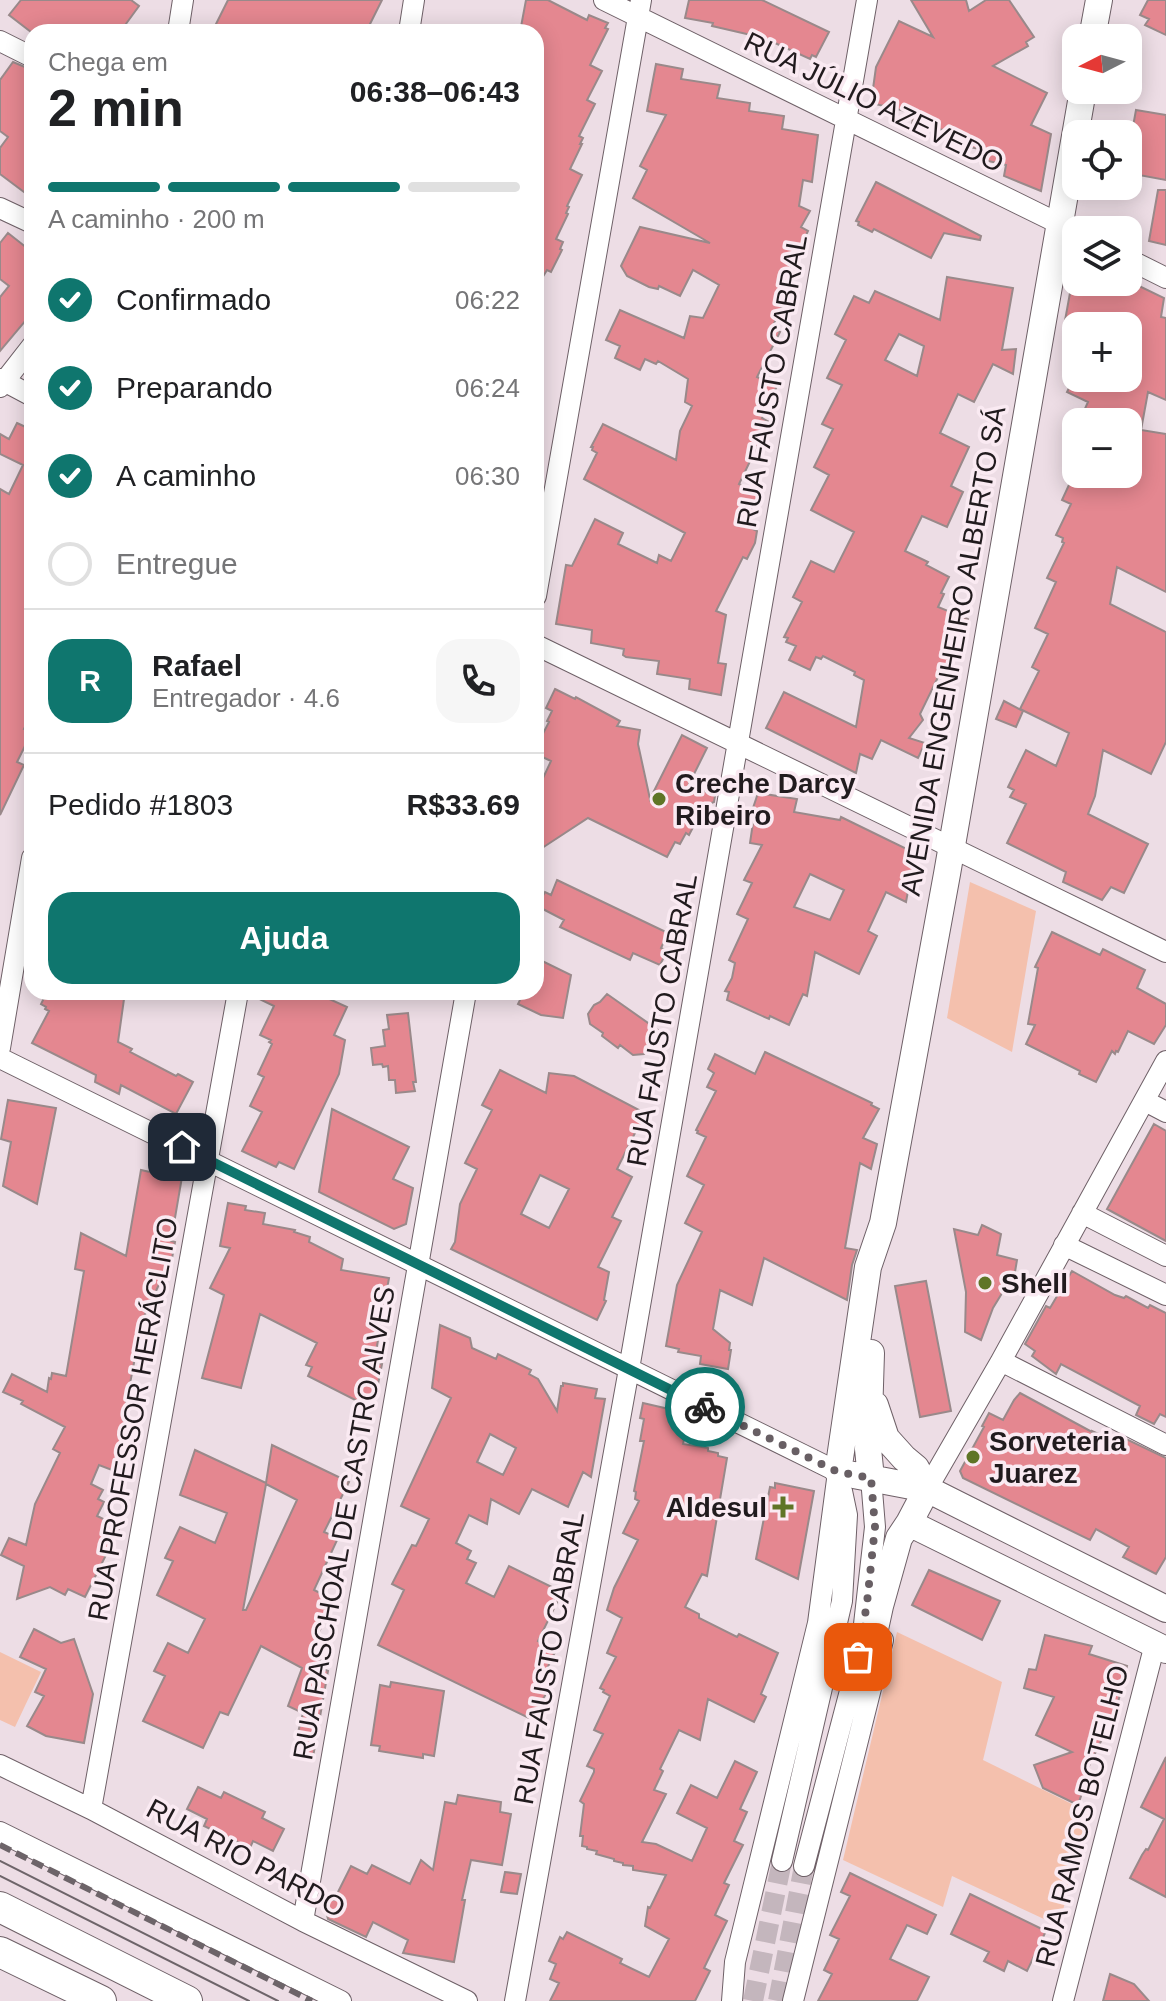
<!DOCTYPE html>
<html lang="pt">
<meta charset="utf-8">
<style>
body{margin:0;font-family:Arial,sans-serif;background:#f6f6f6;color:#202124;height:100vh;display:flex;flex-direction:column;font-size:30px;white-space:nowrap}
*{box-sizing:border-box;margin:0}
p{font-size:26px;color:#757577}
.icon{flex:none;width:44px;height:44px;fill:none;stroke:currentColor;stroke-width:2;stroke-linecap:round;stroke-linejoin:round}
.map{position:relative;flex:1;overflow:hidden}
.side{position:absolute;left:24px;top:24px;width:520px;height:976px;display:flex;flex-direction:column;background:#fff;border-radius:24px;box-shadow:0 4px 20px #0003}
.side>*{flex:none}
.needle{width:52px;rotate:264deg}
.buttons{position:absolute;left:1062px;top:24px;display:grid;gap:16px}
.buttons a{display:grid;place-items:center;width:80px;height:80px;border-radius:16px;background:#fff;box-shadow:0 4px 20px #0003;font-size:40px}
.pin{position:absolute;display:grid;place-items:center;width:68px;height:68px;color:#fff;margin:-34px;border-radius:16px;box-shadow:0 4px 12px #0006}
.courier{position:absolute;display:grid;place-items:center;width:80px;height:80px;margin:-40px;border:6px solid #0f766e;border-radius:50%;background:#fff;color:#222;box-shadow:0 2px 10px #0007}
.headline em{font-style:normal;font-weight:700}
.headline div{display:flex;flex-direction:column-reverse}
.headline{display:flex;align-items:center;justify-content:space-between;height:136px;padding:0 24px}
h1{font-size:52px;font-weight:700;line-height:60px}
.bar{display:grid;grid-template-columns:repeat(4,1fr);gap:12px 8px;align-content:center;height:96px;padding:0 24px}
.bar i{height:10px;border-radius:6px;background:#e0e0e0}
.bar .current{background:#0f766e}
.bar p{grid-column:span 4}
.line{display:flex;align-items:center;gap:20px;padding:0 24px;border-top:2px solid #e0e0e0}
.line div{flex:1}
.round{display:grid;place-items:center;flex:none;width:84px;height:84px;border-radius:24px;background:#f6f6f6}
ol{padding:0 24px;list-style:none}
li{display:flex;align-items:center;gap:24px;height:88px}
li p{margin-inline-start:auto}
li .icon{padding:8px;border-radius:50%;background:#0f766e;color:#fff;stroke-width:4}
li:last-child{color:#757577}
li i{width:44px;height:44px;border:4px solid #e0e0e0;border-radius:50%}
.action{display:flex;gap:16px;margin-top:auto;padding:16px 24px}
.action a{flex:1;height:92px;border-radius:24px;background:#0f766e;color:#fff;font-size:32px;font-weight:700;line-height:92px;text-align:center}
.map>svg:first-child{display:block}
</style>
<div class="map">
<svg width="1166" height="2001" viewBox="0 0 1166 2001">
<rect width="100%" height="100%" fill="#eddde5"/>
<path fill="#f4c0ad" d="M970 882 1036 911 1012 1052 947 1018Z
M897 1632 1002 1682 983 1760 1088 1812 1059 1926 952 1876 943 1907 843 1860Z
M0 1652 41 1672 15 1727 0 1720Z"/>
<path fill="#e48790" stroke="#99898a" stroke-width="2" fill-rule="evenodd" d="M21 0H131L139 6 120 32H31L9 15Z
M228 0H382L366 32H212Z
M526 0H548L587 20 589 15 608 23 605 28 608 29 590 65 602 71 587 100 595 104 579 136 583 138 580 144H582L570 169 582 175 567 206 569 207 566 213 568 214 556 239 563 242 560 249 562 250 551 272 547 270 536 288V32H520Z
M689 0H762L829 32 816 57 812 55 810 59 764 38 712 26 713 23 685 18Z
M911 0H966L969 11 986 0H1009L1034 37 1026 42 1028 46 993 66 1047 93 1031 125 1051 134 1041 191 1004 176 1006 165 984 160 986 150 951 144 952 135 948 134 949 131 912 124 914 113 871 103 876 67 899 21 933 37Z
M1148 0H1166V35L1145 25 1149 19 1140 15Z
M13 62 32 70V198L0 174V148L8 137 0 131V80Z
M656 64 683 69 681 79 720 85 717 98 750 103 749 111 784 116 782 129 818 135 812 182 803 180 799 206 810 211 801 227 808 231 788 274 795 277 772 328 780 332 757 377 777 386 762 418 769 422 739 484 759 494 745 525 757 531 755 543 747 559 743 557 716 611 726 615 718 663 726 664 721 695 689 689 690 679 657 674 659 661 626 657 623 655 624 649 591 643 592 630 556 624 566 565 572 566 595 519 623 533 618 544 657 563 659 555 671 561 685 533 584 479 597 453 592 450 593 447H591L603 424 676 460 680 431 692 406 685 402 688 379 658 361 656 364 645 359 640 370 615 358 620 346 606 340 620 310 684 338 690 316 703 318 719 285 693 270 680 296 659 286 658 289 649 287 627 276 621 266 640 227 710 243 633 198 647 170 640 166 666 115 647 111Z
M1136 110 1166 115V180L1128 173V154Z
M876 182 981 236 980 240 944 233 931 258 874 229 872 232 858 225 859 222 856 221Z
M1158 190H1166V245L1149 241Z
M8 233 32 252V313L0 351V297L9 286 0 279V243Z
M947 277 1013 288 1002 350 1016 349 1013 374 993 364 974 402 958 394 940 433 969 447 951 486 963 492 947 527 922 516 905 551 928 562 926 565 949 577 941 593 944 594 938 607 968 619 965 635 961 633 945 675 940 673 920 714 923 720 909 738 925 743 918 758 881 740 872 759 860 754 856 773 766 728 784 692 856 727 864 680 854 675 855 672 823 656 821 659 816 657 810 670 789 660 796 646 786 642 788 638 784 637 802 602 793 597 811 561 834 572 854 532 811 510 829 475 814 467 833 429 822 424 842 385 827 378 846 340 835 334 854 296 869 303 875 291 940 320ZM899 334 924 346 917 376 885 360Z
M1072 282H1131L1164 298 1161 317 1166 318V400L1148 392 1141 430 1166 434V592L1117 567 1110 604 1166 632V742L1151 774 1103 750 1095 796 1088 814 1148 844 1124 893 1111 887 1102 900 1063 882 1066 872 1007 843 1026 804 1010 797 1014 790 1008 787 1026 750 1056 766 1069 733 1020 709 1039 671 1032 667 1048 634 1035 628 1056 582 1047 578 1064 543 1062 542 1063 538 1056 535 1071 504 1062 500 1074 474H1128V422H1079L1088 402 1067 392 1074 378H1128V347L1132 326H1064Z
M17 423 32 430V713L24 729 32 732 17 762 24 765 0 815V489L9 494 23 465 0 454V434L9 439Z
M555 689 575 699 576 697 620 721 617 726 640 730 638 744 650 799 682 735 707 748 689 784 715 796 714 802 704 806 689 835 686 833 680 844 675 842 667 857 588 818 536 852V793L551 761 536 754V747L549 722 547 721 552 711 546 708Z
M1004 701 1023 711 1016 727 996 719Z
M758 793 797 799 794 812 840 820 841 817 915 853 906 902 886 892 868 931 877 936 859 974 815 952 807 996 803 994 789 1025 770 1016 769 1019 727 1000 729 992 725 991 732 978 735 963 729 960 748 919 737 914 752 883 744 880 762 845 750 843 755 809 753 808ZM810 874 844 890 830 920 794 907Z
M557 880 668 933 661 948 667 951 660 965 633 953 630 960 560 927 564 920 537 906 545 892 551 895Z
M1052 932 1100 955 1103 949 1145 970 1137 988 1166 1004V1025L1154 1044 1128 1031 1118 1052 1116 1051 1115 1054 1112 1051 1096 1082 1079 1074 1080 1071 1026 1044 1035 1025 1028 1024 1038 968 1035 967Z
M536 958 571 975 563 1018 541 1015 518 1004 524 992H536Z
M47 992H108L124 999 118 1042 132 1049 130 1052 176 1076 178 1074 193 1082 176 1114 121 1085 119 1094 95 1082 96 1075 32 1043 49 1011 45 1009 46 1007 41 1004Z
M251 992H314L347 1007 334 1035 345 1040 339 1074 294 1169 279 1162 276 1167 242 1151 262 1112 250 1106 264 1077 258 1074 272 1044 269 1042 271 1040 260 1035 274 1006 251 995Z
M607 994 658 1030 651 1039V1045L644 1054 633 1055 620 1045 618 1048 602 1036 603 1033 590 1024 588 1014 594 1005 600 1002Z
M408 1013 416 1082H413L415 1091 396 1093 395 1080H389L388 1066 383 1067 382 1064 373 1065 371 1048 385 1046 383 1030 389 1029 387 1015Z
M765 1052 872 1103 871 1105 879 1109 863 1138 877 1144 871 1169 860 1163 845 1248 857 1250 852 1265 847 1300 764 1258 752 1305 720 1290 713 1329 730 1343 729 1350H731L728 1369 700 1364 701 1356 678 1352 679 1349 666 1346 677 1285 702 1232 685 1223 704 1185 687 1176 706 1137 697 1133 698 1131 696 1130 716 1091 707 1087 714 1073 708 1069 715 1054 755 1074Z
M500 1070 546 1093 549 1073 574 1076 639 1110 647 1126 636 1131 617 1169 632 1177 612 1217 621 1221 598 1267 609 1272 604 1300 606 1301 597 1320 451 1249 455 1242 460 1204 477 1169 465 1163 492 1110 482 1105ZM540 1175 569 1189 549 1228 521 1214Z
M8 1100 56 1108 37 1204 3 1186 11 1142 1 1139Z
M332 1109 409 1147 393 1179 413 1188 406 1224 394 1229 319 1192Z
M1154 1124 1166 1131V1241L1107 1209Z
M150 1168 179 1172 178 1177H182L171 1241 175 1242 168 1280 162 1278 142 1321 123 1420 132 1425 127 1434 130 1435 112 1470 99 1465 91 1484 103 1490 98 1499 104 1502 97 1516 120 1527 85 1597 68 1589 65 1595 50 1587 17 1599 24 1566 1 1555 9 1538 26 1545 35 1504 60 1453 53 1449 65 1427 21 1404 23 1401 3 1392 12 1374 47 1392 49 1378 51 1379 52 1373 66 1376 84 1271 75 1269 81 1233 126 1256 141 1170 150 1172Z
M228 1203 246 1206 245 1210 265 1213 263 1224 295 1230 294 1232 310 1237 309 1242 343 1259 341 1270 389 1278 374 1363 382 1364 373 1409 308 1376 312 1367 306 1365 317 1343 260 1314 241 1388 202 1378 224 1295 210 1288 230 1248 220 1246Z
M982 1225 1001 1234 997 1255 1017 1260 1015 1272 993 1308 981 1340 965 1332 966 1292 954 1229 978 1235Z
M1072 1271 1115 1295 1124 1298 1126 1296 1148 1308 1150 1305 1166 1313V1417L1160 1414 1154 1424 1136 1415 1140 1406 1061 1364 1056 1374 1032 1356 1035 1351 1025 1344 1046 1306 1050 1308Z
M926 1281 951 1411 920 1417 895 1286Z
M440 1325 470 1338 472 1348 496 1359 498 1354 531 1370 529 1374 538 1379 557 1411 561 1386H563V1383L597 1389 595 1398 605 1399 591 1477 583 1472 568 1507 532 1489 519 1514 491 1499 487 1524 469 1515 456 1543 471 1551 467 1559 476 1563 466 1583 494 1597 509 1566 562 1592 538 1641 556 1650 542 1679 552 1684 531 1719 378 1645 404 1590 392 1584 412 1545 416 1546 429 1519 401 1506 451 1398 432 1388ZM490 1434 516 1448 503 1475 477 1462Z
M1020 1393 1092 1432V1431L1119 1443 1122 1437 1166 1458V1557L1156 1574 1123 1557 1129 1547 1096 1529 1090 1540 963 1478 960 1471 984 1427 982 1426 989 1413 1003 1420 1014 1400Z
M643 1403 682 1412 681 1419 688 1421 683 1444 708 1448V1451L718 1453V1456L727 1458 707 1576 702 1574 685 1607 699 1614V1618L737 1637 739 1634 778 1653 761 1694 766 1697 754 1722 708 1699 700 1740 679 1730 660 1769 663 1771 654 1790 666 1794 642 1842 656 1844 692 1861 707 1828 677 1813 691 1785 717 1798 735 1761 757 1772 740 1809 747 1812 734 1841 743 1845 724 1883 729 1885 715 1915 727 1921 704 1968 710 1971 695 2001H550L559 1983 550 1979 556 1964 549 1961 560 1937 563 1939 567 1932 622 1959 620 1963 649 1977 669 1939 645 1926 648 1907 650 1908 666 1875 633 1870V1866L623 1865V1863L614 1861V1859L596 1854 597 1851 587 1849V1847L582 1846 583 1836H580L584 1804 580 1801 594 1772V1769L587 1766 603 1734 594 1730 610 1696 603 1692 604 1690 600 1688 616 1657 607 1653 622 1618 607 1610 614 1588 638 1540 623 1533 639 1501 635 1499 636 1492 634 1491 644 1441H640L644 1419 640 1418Z
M272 1445 349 1482 324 1532 338 1538 314 1590 334 1600 318 1634 330 1640 317 1667 328 1671 313 1757 294 1748 303 1713 288 1706 302 1668 261 1646 228 1715 220 1712 203 1748 143 1721 165 1676 154 1671 168 1643 188 1653 205 1619 157 1595 173 1561 165 1558 180 1527 215 1543 227 1513 180 1495 195 1450 266 1483ZM266 1484 297 1500 246 1610H243Z
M775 1483 814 1491 798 1579 756 1559 770 1487 775 1488Z
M929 1570 1000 1601 982 1640 912 1605Z
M34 1629 61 1643 74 1639 93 1694 84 1743 46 1736 27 1726 44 1696 35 1692 46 1669 20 1657Z
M1045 1635 1092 1646 1089 1654 1127 1666 1110 1735 1106 1731 1085 1774 1088 1775 1078 1805 1043 1788 1034 1765 1072 1752 1036 1735 1054 1697 1024 1688 1029 1669 1036 1670Z
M391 1682 444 1691 434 1756 423 1754V1758L379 1751 380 1746 371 1745 380 1685 390 1687Z
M1166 1757V1897L1130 1878 1142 1855 1146 1849 1148 1850 1164 1819 1141 1807Z
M198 1787 221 1798 224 1792 265 1812 262 1818 284 1829 273 1851 253 1841 250 1848 204 1826 207 1819 187 1809Z
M458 1795 501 1802 500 1812 511 1814 502 1865 471 1860 462 1900H465L454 1962 403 1953 408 1940 373 1922 366 1937 328 1919 326 1911 328 1898 334 1900 351 1866 367 1874 372 1865 410 1884 421 1860 433 1870 445 1802 456 1804Z
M505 1872 521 1874 517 1894 501 1892Z
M850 1873 936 1915 927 1934 907 1925 890 1959 929 1977 917 2001H818L832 1974 824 1970 839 1939 830 1935 850 1896 841 1892Z
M970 1894 1046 1931 1027 1971 1008 1961 1004 1971 984 1961 989 1952 951 1934Z
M1110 1974 1134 1984 1149 2001H1103Z"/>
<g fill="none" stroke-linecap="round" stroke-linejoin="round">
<path stroke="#c4b6bd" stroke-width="20" stroke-dasharray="20 10" stroke-linecap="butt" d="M753 2001 782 1861
M778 2001 804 1866"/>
<defs>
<path id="minor" d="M604 0 1076 232
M178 32 183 0
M409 32 414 0
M0 41 32 57
M0 208 32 223
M1128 259 1166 278
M0 379 32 396
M0 387 32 346
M536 596 641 0
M536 645 1166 952
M0 1048 32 858
M0 1058 838 1472
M1145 1101 1166 1112
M1082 1213 1166 1256
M1064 1245 1166 1295
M1001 1361 1166 1445
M927 1489 1001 1361 1166 1061
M863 1633 875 1527 871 1478
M0 1765 91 1809 303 1921 467 2001
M91 1809 238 992
M0 1832 341 2001
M782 1861 842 1601 847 1515 842 1491
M804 1866 856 1668
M303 1921 466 992
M515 2001 629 1369 867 0
M732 2001 735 1962 818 1623 838 1472
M793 2001 883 1640
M1063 2001 1155 1644"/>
<path id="major" d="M1092 38 1099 0
M1083 90 947 874 883 1223 868 1267 838 1472 927 1489 1166 1609
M875 1405 886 1438 904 1458 916 1468 927 1489
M871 1478 868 1449 871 1353
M909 1523 1166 1650
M853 1681 870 1652 880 1606 899 1538 909 1523 927 1489"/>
<path id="highway" d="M0 1907 187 2001
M0 1952 101 2001"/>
</defs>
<use href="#minor" stroke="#6e6067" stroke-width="22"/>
<use href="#major" stroke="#6e6067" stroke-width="28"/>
<use href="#highway" stroke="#6e6067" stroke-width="32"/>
<use href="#minor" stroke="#fff" stroke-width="20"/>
<use href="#major" stroke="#fff" stroke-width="26"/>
<use href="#highway" stroke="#fff" stroke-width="30"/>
<path stroke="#6d6469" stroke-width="2" d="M0 1861 278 2001
M0 1876 249 2001"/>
<path stroke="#6d6469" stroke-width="6" stroke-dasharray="12 6" stroke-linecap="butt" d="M0 1845 312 2001"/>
</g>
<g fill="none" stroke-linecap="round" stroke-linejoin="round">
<path stroke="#685f64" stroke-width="8" stroke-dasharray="0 14.4" d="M705 1407 838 1472 871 1478 875 1527 867 1603 858 1657"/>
<path stroke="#0f766e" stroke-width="10" d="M182 1147 705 1407"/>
</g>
<g fill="#5f7526" stroke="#faeaf2" stroke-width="3">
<circle cx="659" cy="799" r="8"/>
<circle cx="985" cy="1283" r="8"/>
<circle cx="973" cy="1457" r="8"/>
<path d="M779 1495h8v8h8v8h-8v8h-8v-8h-8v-8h8z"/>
</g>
<g text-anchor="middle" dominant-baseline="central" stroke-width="7" stroke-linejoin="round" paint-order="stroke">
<g font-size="28" fill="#211b1e" stroke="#faeaf2">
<text transform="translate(874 102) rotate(26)">RUA JÚLIO AZEVEDO</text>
<text transform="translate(772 381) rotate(-80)">RUA FAUSTO CABRAL</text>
<text transform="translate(953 651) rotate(-80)">AVENIDA ENGENHEIRO ALBERTO SÁ</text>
<text transform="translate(662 1020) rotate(-80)">RUA FAUSTO CABRAL</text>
<text transform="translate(133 1419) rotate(-80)">RUA PROFESSOR HERÁCLITO</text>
<text transform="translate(344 1523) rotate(-80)">RUA PASCHOAL DE CASTRO ALVES</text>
<text transform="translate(549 1658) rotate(-80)">RUA FAUSTO CABRAL</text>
<text transform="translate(1082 1816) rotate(-76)">RUA RAMOS BOTELHO</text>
<text transform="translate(246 1858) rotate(28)">RUA RIO PARDO</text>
</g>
<g font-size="28" font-weight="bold" fill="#211b1e" stroke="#faeaf2" text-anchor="start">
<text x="675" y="783">Creche Darcy<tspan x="675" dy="32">Ribeiro</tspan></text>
<text x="1001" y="1283">Shell</text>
<text x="989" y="1441">Sorveteria<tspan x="989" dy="32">Juarez</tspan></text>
<text x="767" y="1507" text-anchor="end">Aldesul</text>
</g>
</g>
</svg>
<div class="buttons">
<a><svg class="needle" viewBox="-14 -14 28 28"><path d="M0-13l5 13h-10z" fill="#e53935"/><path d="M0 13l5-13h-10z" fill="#757577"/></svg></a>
<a><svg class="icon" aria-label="locate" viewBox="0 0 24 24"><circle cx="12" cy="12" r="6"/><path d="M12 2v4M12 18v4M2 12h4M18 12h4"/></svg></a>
<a><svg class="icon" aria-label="layers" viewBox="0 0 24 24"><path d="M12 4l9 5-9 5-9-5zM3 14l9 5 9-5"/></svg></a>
<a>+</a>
<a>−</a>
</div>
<div class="pin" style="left:858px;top:1657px;background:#ea580c"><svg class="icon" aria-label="bag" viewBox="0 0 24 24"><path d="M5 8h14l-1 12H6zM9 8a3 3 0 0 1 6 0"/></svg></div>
<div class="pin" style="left:182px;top:1147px;background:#1f2937"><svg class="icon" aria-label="home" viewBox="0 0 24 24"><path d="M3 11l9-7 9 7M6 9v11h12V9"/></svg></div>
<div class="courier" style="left:705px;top:1407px"><svg class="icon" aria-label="bike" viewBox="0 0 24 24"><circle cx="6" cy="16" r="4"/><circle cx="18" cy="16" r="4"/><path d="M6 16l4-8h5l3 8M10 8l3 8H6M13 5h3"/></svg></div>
<section class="side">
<div class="headline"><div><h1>2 min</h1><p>Chega em</p></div><em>06:38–06:43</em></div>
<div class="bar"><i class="current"></i><i class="current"></i><i class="current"></i><i></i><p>A caminho · 200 m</p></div>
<ol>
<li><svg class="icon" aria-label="check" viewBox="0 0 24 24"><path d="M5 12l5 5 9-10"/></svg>Confirmado<p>06:22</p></li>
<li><svg class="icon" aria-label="check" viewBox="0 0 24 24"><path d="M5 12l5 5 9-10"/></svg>Preparando<p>06:24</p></li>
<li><svg class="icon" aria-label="check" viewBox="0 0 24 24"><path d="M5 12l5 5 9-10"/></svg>A caminho<p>06:30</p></li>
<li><i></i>Entregue</li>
</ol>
<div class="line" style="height:144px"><b class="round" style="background:#0f766e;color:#fff">R</b><div><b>Rafael</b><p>Entregador · 4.6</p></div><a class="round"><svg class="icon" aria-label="phone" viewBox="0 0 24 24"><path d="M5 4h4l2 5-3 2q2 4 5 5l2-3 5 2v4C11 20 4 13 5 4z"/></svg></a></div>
<div class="line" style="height:104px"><div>Pedido #1803</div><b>R$33.69</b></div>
<div class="action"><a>Ajuda</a></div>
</section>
</div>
